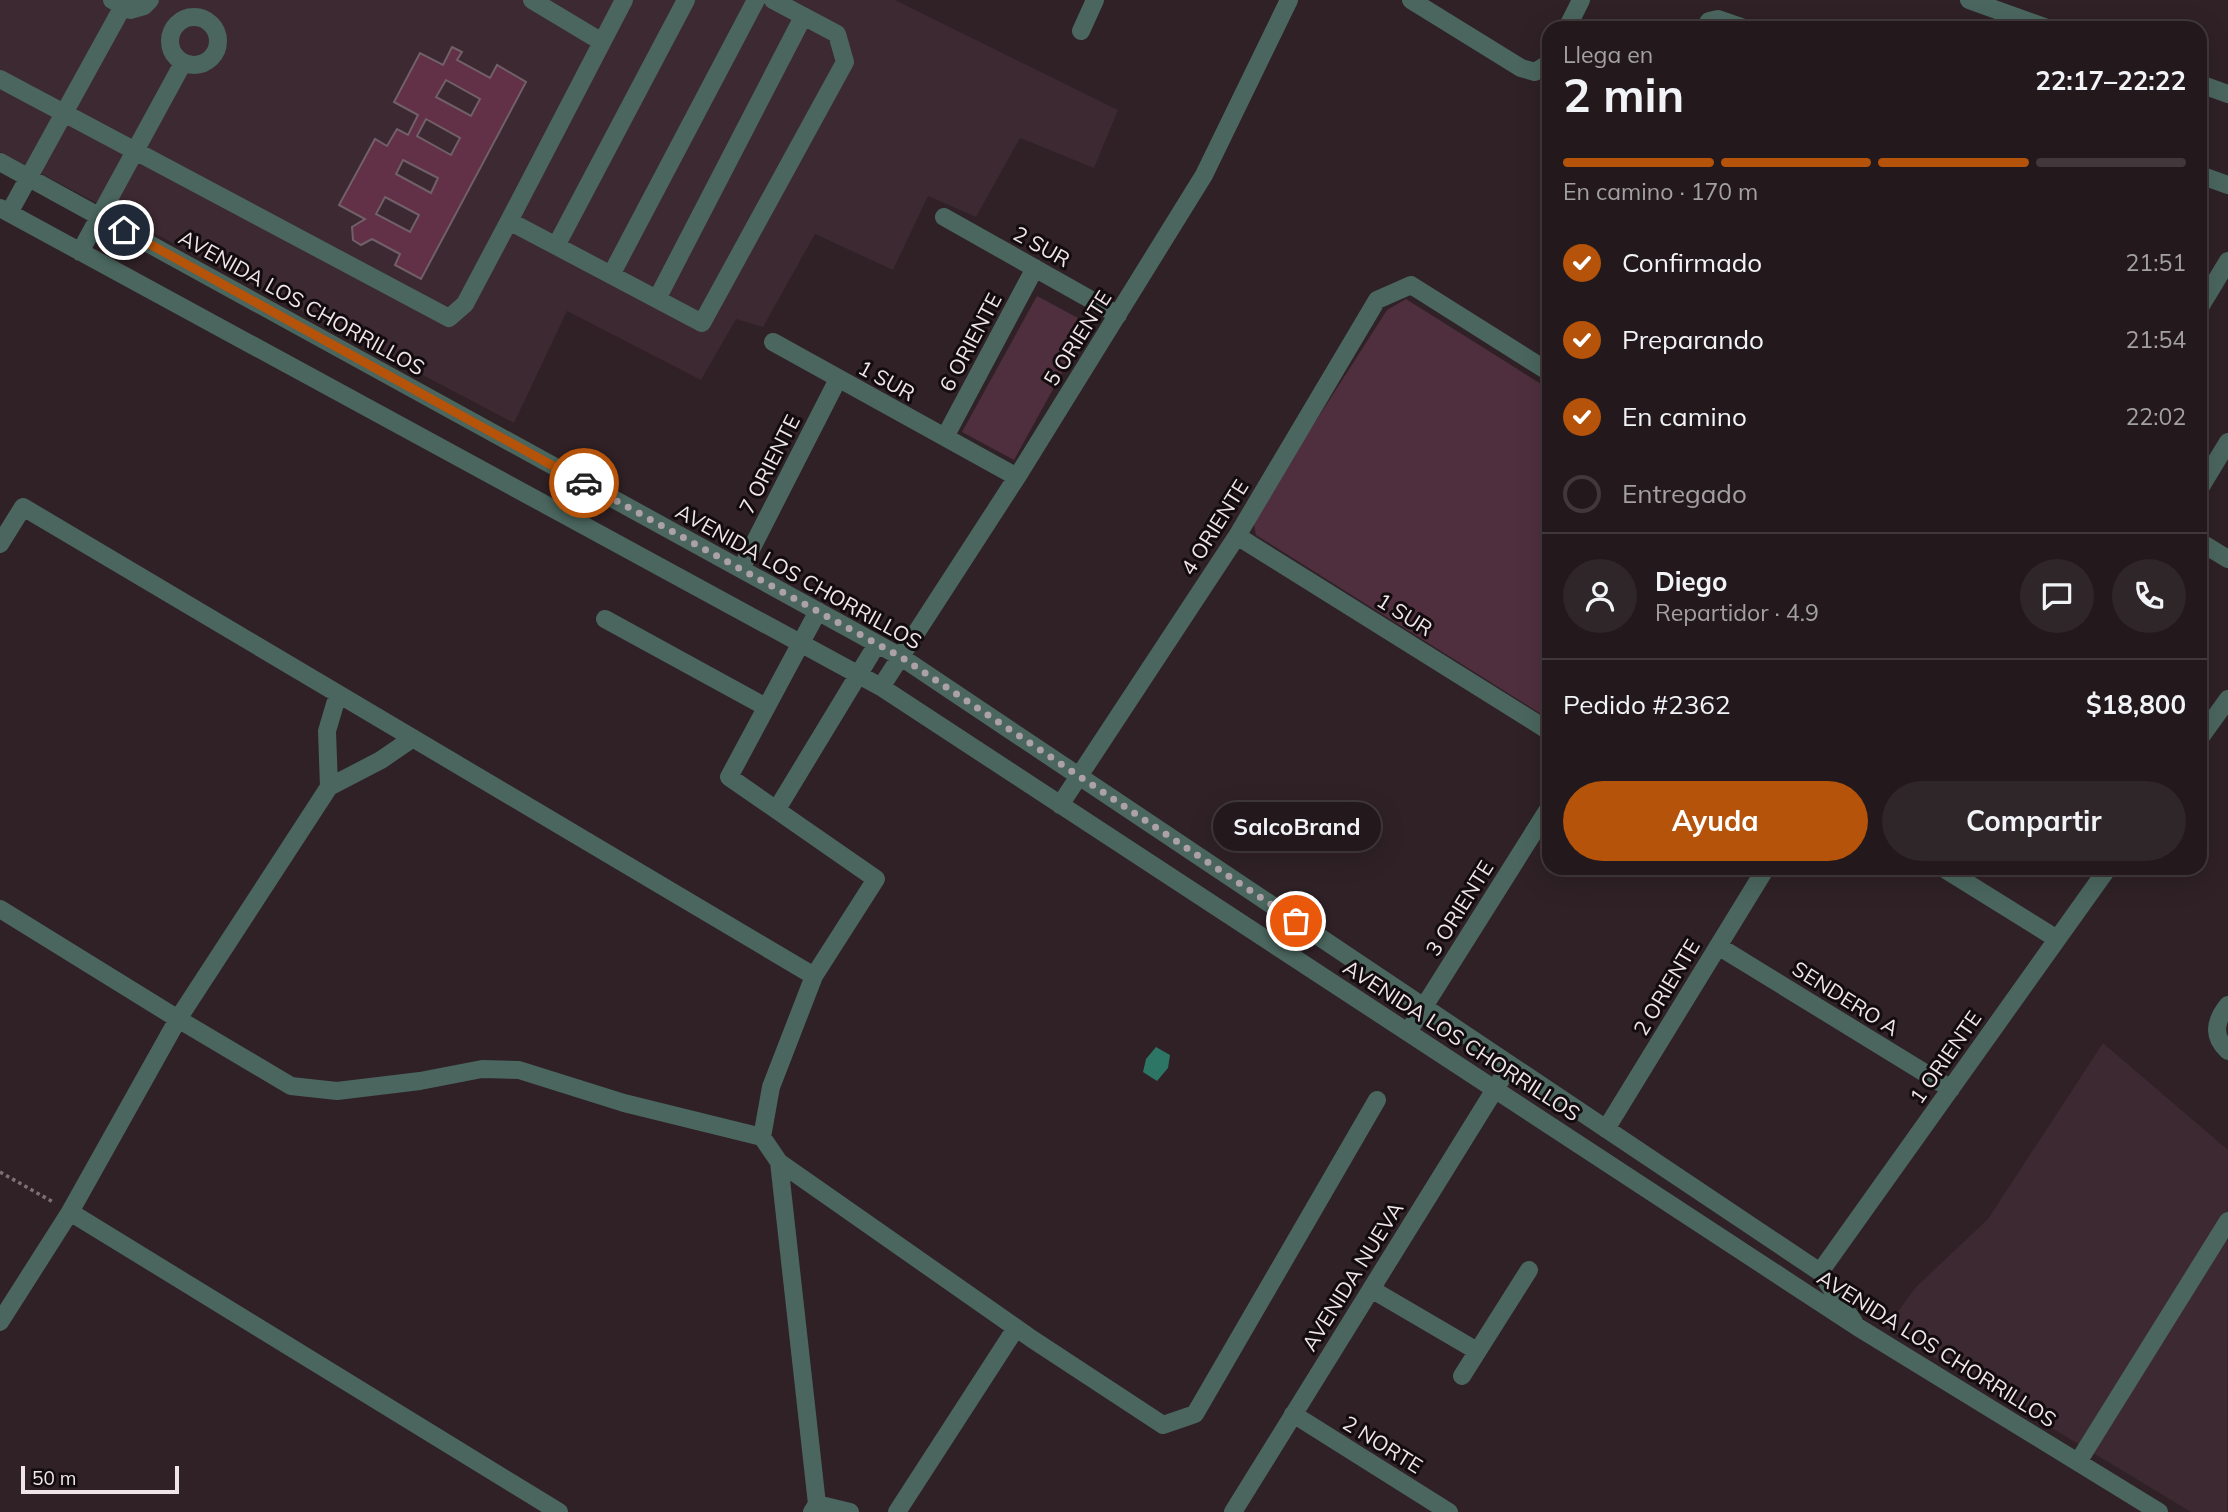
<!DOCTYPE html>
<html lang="es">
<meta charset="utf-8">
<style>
body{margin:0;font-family:Mulish,sans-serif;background:#2f2629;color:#f1f3f6;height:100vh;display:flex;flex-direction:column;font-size:26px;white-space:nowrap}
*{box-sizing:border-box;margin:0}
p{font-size:23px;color:#a3a0a3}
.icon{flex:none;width:38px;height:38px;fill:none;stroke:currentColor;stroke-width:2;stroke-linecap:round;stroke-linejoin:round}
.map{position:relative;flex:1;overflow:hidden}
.side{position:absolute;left:1542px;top:21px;width:665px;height:854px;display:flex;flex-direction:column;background:#23191c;border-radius:21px;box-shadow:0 7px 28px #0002,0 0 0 2px #40383b}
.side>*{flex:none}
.scale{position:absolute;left:21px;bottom:18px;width:158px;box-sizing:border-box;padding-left:7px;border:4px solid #f0e6ea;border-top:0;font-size:19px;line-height:24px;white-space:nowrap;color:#f0e6ea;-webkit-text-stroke:5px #130c0f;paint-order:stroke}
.pin{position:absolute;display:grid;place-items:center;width:60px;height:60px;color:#fff;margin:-30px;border:4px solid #fff;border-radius:50%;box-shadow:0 2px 7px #0007}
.courier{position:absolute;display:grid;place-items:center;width:70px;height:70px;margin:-35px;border:5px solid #b45309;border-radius:50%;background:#fff;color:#222;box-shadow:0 2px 9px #0007}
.bubble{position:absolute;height:49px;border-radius:24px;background:#23191c;box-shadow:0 7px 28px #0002,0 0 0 2px #40383b;font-size:23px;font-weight:700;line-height:49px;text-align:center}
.overview em{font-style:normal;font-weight:700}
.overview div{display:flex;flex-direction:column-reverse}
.overview{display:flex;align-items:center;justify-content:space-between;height:119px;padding:0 21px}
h1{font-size:46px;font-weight:700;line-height:52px}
.bar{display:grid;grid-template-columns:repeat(4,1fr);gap:10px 7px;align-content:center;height:84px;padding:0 21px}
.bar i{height:9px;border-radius:5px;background:#40383b}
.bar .on{background:#b45309}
.bar p{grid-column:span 4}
.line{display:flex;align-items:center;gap:18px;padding:0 21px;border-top:2px solid #40383b}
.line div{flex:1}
.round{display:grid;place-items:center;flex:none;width:74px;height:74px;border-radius:37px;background:#2f2629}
ol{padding:0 21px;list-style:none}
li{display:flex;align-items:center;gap:21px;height:77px}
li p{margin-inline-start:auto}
li .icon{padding:7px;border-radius:50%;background:#b45309;color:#fff;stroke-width:4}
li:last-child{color:#a3a0a3}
li i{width:38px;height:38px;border:4px solid #40383b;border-radius:50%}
.primary-button{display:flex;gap:14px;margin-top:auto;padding:14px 21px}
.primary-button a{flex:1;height:80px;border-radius:42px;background:#b45309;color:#fff;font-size:28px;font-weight:700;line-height:80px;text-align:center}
.primary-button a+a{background:#2f2629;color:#f1f3f6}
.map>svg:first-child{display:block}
</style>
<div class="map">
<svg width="2228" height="1512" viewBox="0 0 2228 1512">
<rect width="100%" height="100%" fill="#2f2126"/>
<path fill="#3d2931" d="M0 0H895L1118 110 1094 168 1020 138 976 217 928 196 893 270 815 234 763 327 736 319 701 380 567 311 514 423 0 152Z
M2103 1043 2228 1150 2227 1512H2191L1886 1328 1916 1287 1988 1219Z"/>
<path fill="#4f2f3d" d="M1037 296 1089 324 1014 460 962 432Z
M1406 299 1549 389V719L1256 535 1253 519 1387 310Z"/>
<path fill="#2d7666" d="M1156 1047 1170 1055 1168 1068 1157 1081 1143 1072 1146 1059Z"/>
<path fill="#623047" stroke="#716067" stroke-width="2" fill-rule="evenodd" d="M452 47 462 52 457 60 490 78 497 65 526 82 421 279 395 265 400 254 372 239 361 245 353 240 352 227 365 219 339 205 375 139 387 146 397 129 408 135 418 115 394 102 420 53 443 65ZM446 80 480 99 471 116 436 97ZM426 119 460 138 451 155 417 136ZM403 160 438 178 431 193 396 174ZM385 197 419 215 410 232 376 214Z"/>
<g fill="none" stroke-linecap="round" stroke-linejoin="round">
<path stroke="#7d7075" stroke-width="3.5" stroke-dasharray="3.5 3.5" stroke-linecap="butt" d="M0 1172 53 1202"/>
<path stroke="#4a665e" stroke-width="18" d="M112 0 130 10 144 6 150 0
M532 0 602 42
M624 0 509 221 702 323 845 62 837 34 773 0
M1411 0 1521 68 1535 72 1549 63
M1969 0 2047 28
M170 41a24 24 0 1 1 48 0a24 24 0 1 1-48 0Z
M1567 28 1581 0
M1705 28 1709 21 1718 19 1744 28
M1081 31 1095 0
M0 79 449 318 465 304 509 221
M2200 84 2228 94
M0 162 901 657 1820 1272 1854 1322
M2200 175 2228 185
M0 208 881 687 1856 1326 2159 1512
M9 213 122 8
M944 217 1118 315
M556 246 686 0
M80 252 183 63
M611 275 756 0
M657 299 803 17
M2200 307 2228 261
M773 342 1017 477
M945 437 1035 268
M2200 488 2228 442
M1237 536 1549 731
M2200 542 2228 559
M0 544 23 507 814 976 771 1087 762 1137 779 1162 1032 1339 1163 1425 1195 1414 1377 1100
M741 569 838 379
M605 619 766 707
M881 687 1017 477 1204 175 1289 0
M338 694 327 731 329 787 178 1019 291 1086 337 1091 420 1081 482 1069 519 1070 624 1103 762 1137
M2200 738 2228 699
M329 787 381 760 413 738
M1060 805 1237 536 1377 300 1411 285 1549 372
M777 809 877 644
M1943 868 2057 939
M0 909 178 1019 70 1212 559 1512
M1718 946 1951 1089
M814 976 876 879 729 777 818 611
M2228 1005C2215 1021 2212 1036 2228 1051
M1408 1032 1549 808
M1606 1129 1766 868
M779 1162 817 1504
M1820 1272 2108 868
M1371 1289 1477 1351
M0 1322 70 1212
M1462 1376 1529 1270
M1293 1414 1449 1512
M2078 1462 2228 1221
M812 1512 817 1504 850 1512
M897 1512 1016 1328
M1233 1512 1510 1065"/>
</g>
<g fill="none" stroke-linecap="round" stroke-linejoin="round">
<path stroke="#aca1a5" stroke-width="7" stroke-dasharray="0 12.6" d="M584 483 901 657 1296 921"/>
<path stroke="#b45309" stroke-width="9" d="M124 230 584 483"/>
</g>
<g text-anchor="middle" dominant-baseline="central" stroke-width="6" stroke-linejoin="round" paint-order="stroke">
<g font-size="21" fill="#f0e6ea" stroke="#130c0f">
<text transform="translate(1042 246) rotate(29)">2 SUR</text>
<text transform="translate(302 302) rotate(29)">AVENIDA LOS CHORRILLOS</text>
<text transform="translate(1077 338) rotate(-58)">5 ORIENTE</text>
<text transform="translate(970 342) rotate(-62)">6 ORIENTE</text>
<text transform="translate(887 380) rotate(29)">1 SUR</text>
<text transform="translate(769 464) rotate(-63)">7 ORIENTE</text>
<text transform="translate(1214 527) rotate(-58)">4 ORIENTE</text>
<text transform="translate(799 576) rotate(29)">AVENIDA LOS CHORRILLOS</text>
<text transform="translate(1405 614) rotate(32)">1 SUR</text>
<text transform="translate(1459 908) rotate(-58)">3 ORIENTE</text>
<text transform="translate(1666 987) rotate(-59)">2 ORIENTE</text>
<text transform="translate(1846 998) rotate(32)">SENDERO A</text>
<text transform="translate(1462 1040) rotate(33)">AVENIDA LOS CHORRILLOS</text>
<text transform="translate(1945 1057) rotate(-55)">1 ORIENTE</text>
<text transform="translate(1352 1276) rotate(-58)">AVENIDA NUEVA</text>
<text transform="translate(1937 1348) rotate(32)">AVENIDA LOS CHORRILLOS</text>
<text transform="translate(1383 1444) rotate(32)">2 NORTE</text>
</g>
</g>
</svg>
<div class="scale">50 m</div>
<div class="pin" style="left:1296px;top:921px;background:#ea580c"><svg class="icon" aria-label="bag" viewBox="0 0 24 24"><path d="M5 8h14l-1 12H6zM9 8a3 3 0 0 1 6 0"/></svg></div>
<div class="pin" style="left:124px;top:230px;background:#1f2937"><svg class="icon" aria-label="home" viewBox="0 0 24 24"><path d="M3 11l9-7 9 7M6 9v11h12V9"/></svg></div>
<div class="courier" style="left:584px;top:483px"><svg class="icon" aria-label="car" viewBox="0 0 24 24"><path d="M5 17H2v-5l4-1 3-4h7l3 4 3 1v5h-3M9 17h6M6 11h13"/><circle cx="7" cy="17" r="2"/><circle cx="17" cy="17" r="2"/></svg></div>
<div class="bubble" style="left:1213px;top:802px;width:168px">SalcoBrand</div>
<section class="side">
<div class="overview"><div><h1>2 min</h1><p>Llega en</p></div><em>22:17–22:22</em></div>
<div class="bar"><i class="on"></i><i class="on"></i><i class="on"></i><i></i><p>En camino · 170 m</p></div>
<ol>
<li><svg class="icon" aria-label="check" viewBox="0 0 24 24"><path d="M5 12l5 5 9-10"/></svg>Confirmado<p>21:51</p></li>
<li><svg class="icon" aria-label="check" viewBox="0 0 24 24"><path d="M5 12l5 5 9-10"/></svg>Preparando<p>21:54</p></li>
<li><svg class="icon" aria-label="check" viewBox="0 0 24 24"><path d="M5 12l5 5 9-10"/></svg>En camino<p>22:02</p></li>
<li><i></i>Entregado</li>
</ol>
<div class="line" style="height:126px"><a class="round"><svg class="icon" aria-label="person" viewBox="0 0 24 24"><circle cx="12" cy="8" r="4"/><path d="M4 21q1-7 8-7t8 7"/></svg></a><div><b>Diego</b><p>Repartidor · 4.9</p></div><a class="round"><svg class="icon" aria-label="chat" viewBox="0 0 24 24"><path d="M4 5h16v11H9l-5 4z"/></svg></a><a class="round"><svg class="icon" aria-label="phone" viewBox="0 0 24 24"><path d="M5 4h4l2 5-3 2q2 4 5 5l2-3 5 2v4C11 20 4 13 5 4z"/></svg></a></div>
<div class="line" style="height:91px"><div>Pedido #2362</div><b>$18,800</b></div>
<div class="primary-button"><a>Ayuda</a><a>Compartir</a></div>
</section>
</div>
